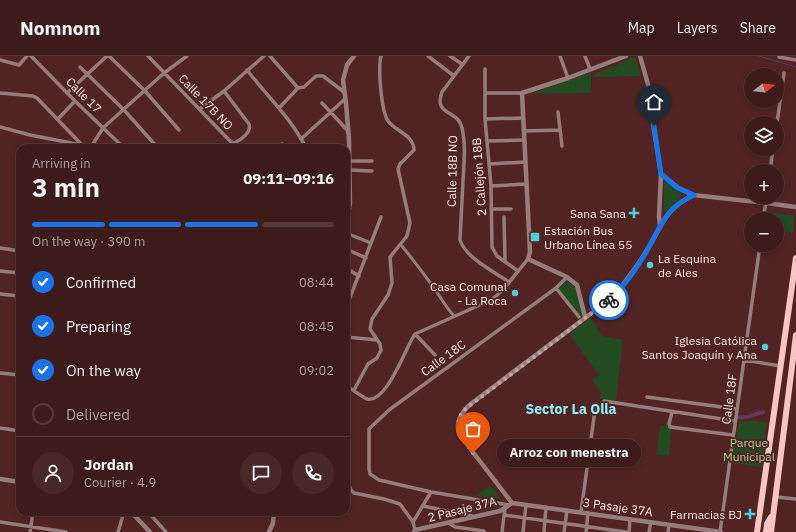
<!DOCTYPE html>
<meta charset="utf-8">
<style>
body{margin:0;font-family:"IBM Plex Sans",sans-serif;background:#482827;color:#f1f3f6;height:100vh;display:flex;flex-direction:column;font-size:15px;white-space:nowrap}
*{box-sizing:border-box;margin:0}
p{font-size:13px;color:#ada1a2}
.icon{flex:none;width:22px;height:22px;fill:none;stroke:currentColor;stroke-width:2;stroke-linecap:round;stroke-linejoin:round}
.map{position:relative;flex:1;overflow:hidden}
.side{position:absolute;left:16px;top:88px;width:334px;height:372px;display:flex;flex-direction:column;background:#3d1b1a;border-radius:12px;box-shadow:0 2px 6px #0003,0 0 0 1px #563939}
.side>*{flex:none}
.needle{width:26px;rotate:74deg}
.buttons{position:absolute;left:744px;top:12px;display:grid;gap:8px}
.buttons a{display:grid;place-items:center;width:40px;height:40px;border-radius:50%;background:#3d1b1a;box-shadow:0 2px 6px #0003,0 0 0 1px #563939;font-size:20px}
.pin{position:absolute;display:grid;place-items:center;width:34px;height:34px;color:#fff;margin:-41px -17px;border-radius:50% 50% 50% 0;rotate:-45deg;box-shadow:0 0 4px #0007}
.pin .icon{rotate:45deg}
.courier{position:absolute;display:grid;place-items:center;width:40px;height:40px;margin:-20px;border:3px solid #1a73e8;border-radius:50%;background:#fff;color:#222;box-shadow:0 1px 5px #0007}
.bubble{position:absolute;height:28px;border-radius:14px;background:#3d1b1a;box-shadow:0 2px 6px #0003,0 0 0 1px #563939;font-size:13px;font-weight:700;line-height:28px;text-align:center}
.head em{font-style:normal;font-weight:700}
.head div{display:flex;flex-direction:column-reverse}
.head{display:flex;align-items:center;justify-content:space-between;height:68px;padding:0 16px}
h1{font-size:26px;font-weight:700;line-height:30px}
.bar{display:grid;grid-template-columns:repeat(4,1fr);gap:6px 4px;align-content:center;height:48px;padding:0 16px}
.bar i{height:5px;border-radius:3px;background:#563939}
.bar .current{background:#1a73e8}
.bar p{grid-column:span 4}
.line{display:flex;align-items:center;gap:10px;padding:0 16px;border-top:1px solid #563939}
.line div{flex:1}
.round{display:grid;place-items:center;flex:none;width:42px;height:42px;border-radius:21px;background:#482827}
ol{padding:0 16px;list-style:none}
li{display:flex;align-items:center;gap:12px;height:44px}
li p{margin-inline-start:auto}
li .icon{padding:4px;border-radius:50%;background:#1a73e8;color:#fff;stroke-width:4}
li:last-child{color:#ada1a2}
li i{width:22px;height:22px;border:2px solid #563939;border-radius:50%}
header{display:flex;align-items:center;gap:24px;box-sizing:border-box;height:56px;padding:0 20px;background:#3d1b1a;border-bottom:1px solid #563939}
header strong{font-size:19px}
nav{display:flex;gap:22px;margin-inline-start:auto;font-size:14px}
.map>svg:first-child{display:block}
</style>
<header>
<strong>Nomnom</strong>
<nav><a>Map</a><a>Layers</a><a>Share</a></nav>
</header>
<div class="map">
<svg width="796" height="476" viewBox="0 0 796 476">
<rect width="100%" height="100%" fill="#512423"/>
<path fill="#244a21" d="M635 1 641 20 594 21 593 19Z
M591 16V37L530 38Z
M667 125 681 138V142L666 156 664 154V126Z
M776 157 790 159 794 161 793 177 777 174V163H768L770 159Z
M565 226 575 228 583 259 580 262 557 232Z
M591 262 602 280 623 284 616 345 601 343V336L592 324 599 319 569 278Z
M466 359 473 369 464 376Z
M755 365 767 367 761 411 732 407 739 366Z
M660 369 672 371 669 400 657 398Z
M489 430 491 432 493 431 501 443 476 440Z"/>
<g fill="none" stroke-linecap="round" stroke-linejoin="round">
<path stroke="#5f3964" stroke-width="1" d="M759 0 796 11"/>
<path stroke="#5f3964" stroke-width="4" d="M738 361C750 363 752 358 763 356"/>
<path stroke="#967d7b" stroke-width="3" d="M402 190C414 205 425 219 436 235 443 245 446 251 454 260"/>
<path stroke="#967d7b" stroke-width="3.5" d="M31 0 75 45 124 92
M109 0 145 35 179 74
M148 0 231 86 234 87C241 84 252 76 249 68L224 35
M270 0 298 32
M428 0 454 20
M450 0 462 8
M469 0 442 36C433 60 458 53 462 72 466 89 464 107 463 125 462 144 461 164 460 184 466 202 493 215 509 226
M560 0 568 22
M585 0 590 13
M779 1 796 4
M0 4 19 9 27 0
M80 11 124 54 158 92
M485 13V63L491 130 492 191 497 200 518 215
M247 14C267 40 292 63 306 92
M0 37 33 40 37 42 82 89
M67 37 107 0
M486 37H522
M322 47 348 75
M279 52 298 32 304 31 316 20H323L344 36
M200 53 224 35 264 0
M558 56 562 90
M58 63 75 45
M485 63 523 62
M777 67 784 17
M0 71 30 79 97 92
M524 75 560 74
M301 83 345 43
M487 85 524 84
M282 88 288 92
M91 91 103 72 164 17 187 0
M349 105H372
M489 108 525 106
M349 114 372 115
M770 115 773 93
M491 130 526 128
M492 153H511
M504 161 505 204
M763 163 767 141
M346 177 371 187
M0 192 20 195
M346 193 366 202
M346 212 359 220
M0 215 20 217
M556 232 579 261
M0 238 20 240
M346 252 381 161
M415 278 435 299
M346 281 377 284
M744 304 781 310
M0 317 20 319
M346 330C352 333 362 341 367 343 387 348 406 290 415 278L491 244 502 235 528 203
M354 334 368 308 377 302 381 294 380 288 370 273 372 263 388 239 392 227 390 201 407 180 410 167 398 113 400 108 414 94C414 79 395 75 388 65 381 54 378 12 381 0
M647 341 737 353
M604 345 735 365
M672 356 669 368 670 371 733 379
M0 372 20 375
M346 423 351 434 354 437 384 443 400 448 413 466 415 474
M776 441 796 443
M509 449 431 436 379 424 370 418 369 413V373L389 354 556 232 567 221
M423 450 472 460
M148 456 166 476
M315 456V458
M581 456 595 354
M504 459 626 476
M0 466 66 476
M413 466 431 436
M449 467 455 471 484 475
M30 476 33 456
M118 476 124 456
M502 476 505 452
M523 476 526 449
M544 476 546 451
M564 476 567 454
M586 476 588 457
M629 476 630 463
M649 476 651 466
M668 476 669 469
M720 476 760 189"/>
<path stroke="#967d7b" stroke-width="4.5" d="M640 0 649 32 651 55 661 118 659 161 660 169
M661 118 678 132 693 139 766 147 796 151
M346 169 350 147 349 84 346 47 343 24 347 9 354 0
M585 261 577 229 567 221 528 203 530 196 522 37 568 22 626 0
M0 423 20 426
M512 447 459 378C455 365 462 355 472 347L613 241C625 226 637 211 647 194 663 168 664 154 693 139
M512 447 721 476
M131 456 150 476
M269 476 273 467 274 456
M414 476 415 474 500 455 505 452 512 447"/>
<path stroke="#f8c5c2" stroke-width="6" d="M757 476 796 202
M766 476 767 468 771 461
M771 476 796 279"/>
</g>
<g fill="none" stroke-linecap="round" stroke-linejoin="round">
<path stroke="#c0a4a3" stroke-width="4" stroke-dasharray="0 7.2" d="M473 397 459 378C456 370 459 360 464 354L609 244"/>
<path stroke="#1a73e8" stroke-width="5" d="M609 244C623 233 642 205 650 189 663 165 668 151 694 139L678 132 661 118 654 70"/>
</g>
<g fill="#52ccd6" stroke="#512423" stroke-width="1.5">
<path d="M632 151h4v4h4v4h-4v4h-4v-4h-4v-4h4z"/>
<rect x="530" y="176" width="10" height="10" rx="2"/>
<circle cx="650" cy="209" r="4"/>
<circle cx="515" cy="237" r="4"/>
<circle cx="765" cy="291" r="4"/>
<path d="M748 452h4v4h4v4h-4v4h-4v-4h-4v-4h4z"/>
</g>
<g text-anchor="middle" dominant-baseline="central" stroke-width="3.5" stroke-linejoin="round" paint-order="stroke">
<g font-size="12" fill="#fce9e8" stroke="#512423">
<text transform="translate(84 39) rotate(45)">Calle 17</text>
<text transform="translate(206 46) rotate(46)">Calle 17B NO</text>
<text transform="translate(452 115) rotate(-89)">Calle 18B NO</text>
<text transform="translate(479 121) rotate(-94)">2 Callejón 18B</text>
<text transform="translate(443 302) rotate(-36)">Calle 18C</text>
<text transform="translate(729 343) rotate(-82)">Calle 18F</text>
<text transform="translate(618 451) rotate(8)">3 Pasaje 37A</text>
<text transform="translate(462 453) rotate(-14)">2 Pasaje 37A</text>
</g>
<g font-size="12" fill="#fce9e8" stroke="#512423" text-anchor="end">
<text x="626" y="157">Sana Sana</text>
<text x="544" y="174" text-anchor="start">Estación Bus<tspan x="544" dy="14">Urbano Línea 55</tspan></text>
<text x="658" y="202" text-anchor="start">La Esquina<tspan x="658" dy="14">de Ales</tspan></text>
<text x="507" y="230">Casa Comunal<tspan x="507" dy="14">- La Roca</tspan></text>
<text x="757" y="284">Iglesia Católica<tspan x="757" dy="14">Santos Joaquín y Ana</tspan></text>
<text x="742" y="458">Farmacias BJ</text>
</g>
<g font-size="12" fill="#98d893" stroke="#512423">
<text x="749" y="386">Parque<tspan x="749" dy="14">Municipal</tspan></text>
</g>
<g font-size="14" font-weight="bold" fill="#89f4fd" stroke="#512423">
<text x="571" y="353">Sector La Olla</text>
</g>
</g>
</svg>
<div class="buttons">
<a><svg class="needle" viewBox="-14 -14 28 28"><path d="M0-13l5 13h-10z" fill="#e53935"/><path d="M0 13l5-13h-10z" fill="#ada1a2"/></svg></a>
<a><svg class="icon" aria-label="layers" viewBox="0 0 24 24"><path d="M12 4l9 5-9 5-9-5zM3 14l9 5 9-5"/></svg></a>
<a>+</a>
<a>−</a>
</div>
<div class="pin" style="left:473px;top:397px;background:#ea580c"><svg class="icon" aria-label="bag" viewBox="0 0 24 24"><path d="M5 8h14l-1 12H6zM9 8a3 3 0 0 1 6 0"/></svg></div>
<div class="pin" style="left:654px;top:70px;background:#1f2937"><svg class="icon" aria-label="home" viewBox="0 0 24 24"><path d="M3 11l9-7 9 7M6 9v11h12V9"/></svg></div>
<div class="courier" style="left:609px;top:244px"><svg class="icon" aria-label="bike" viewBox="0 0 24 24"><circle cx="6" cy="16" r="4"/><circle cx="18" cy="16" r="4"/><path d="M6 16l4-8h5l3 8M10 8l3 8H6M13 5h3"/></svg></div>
<div class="bubble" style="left:497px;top:383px;width:144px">Arroz con menestra</div>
<section class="side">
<div class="head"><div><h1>3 min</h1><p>Arriving in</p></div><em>09:11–09:16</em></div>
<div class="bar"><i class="current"></i><i class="current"></i><i class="current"></i><i></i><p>On the way · 390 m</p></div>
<ol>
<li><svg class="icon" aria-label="check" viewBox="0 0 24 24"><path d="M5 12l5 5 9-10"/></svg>Confirmed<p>08:44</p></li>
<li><svg class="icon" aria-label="check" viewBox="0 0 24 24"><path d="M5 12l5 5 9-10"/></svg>Preparing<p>08:45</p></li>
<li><svg class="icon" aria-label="check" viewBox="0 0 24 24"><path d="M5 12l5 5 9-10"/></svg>On the way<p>09:02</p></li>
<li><i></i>Delivered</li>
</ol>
<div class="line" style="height:72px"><a class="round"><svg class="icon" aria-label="person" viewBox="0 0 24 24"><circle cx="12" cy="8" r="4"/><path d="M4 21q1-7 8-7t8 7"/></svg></a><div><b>Jordan</b><p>Courier · 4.9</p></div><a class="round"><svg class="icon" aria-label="chat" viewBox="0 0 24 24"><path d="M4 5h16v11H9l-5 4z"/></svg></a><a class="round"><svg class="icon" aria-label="phone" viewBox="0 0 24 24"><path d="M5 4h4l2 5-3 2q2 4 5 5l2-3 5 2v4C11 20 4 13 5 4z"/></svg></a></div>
</section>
</div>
